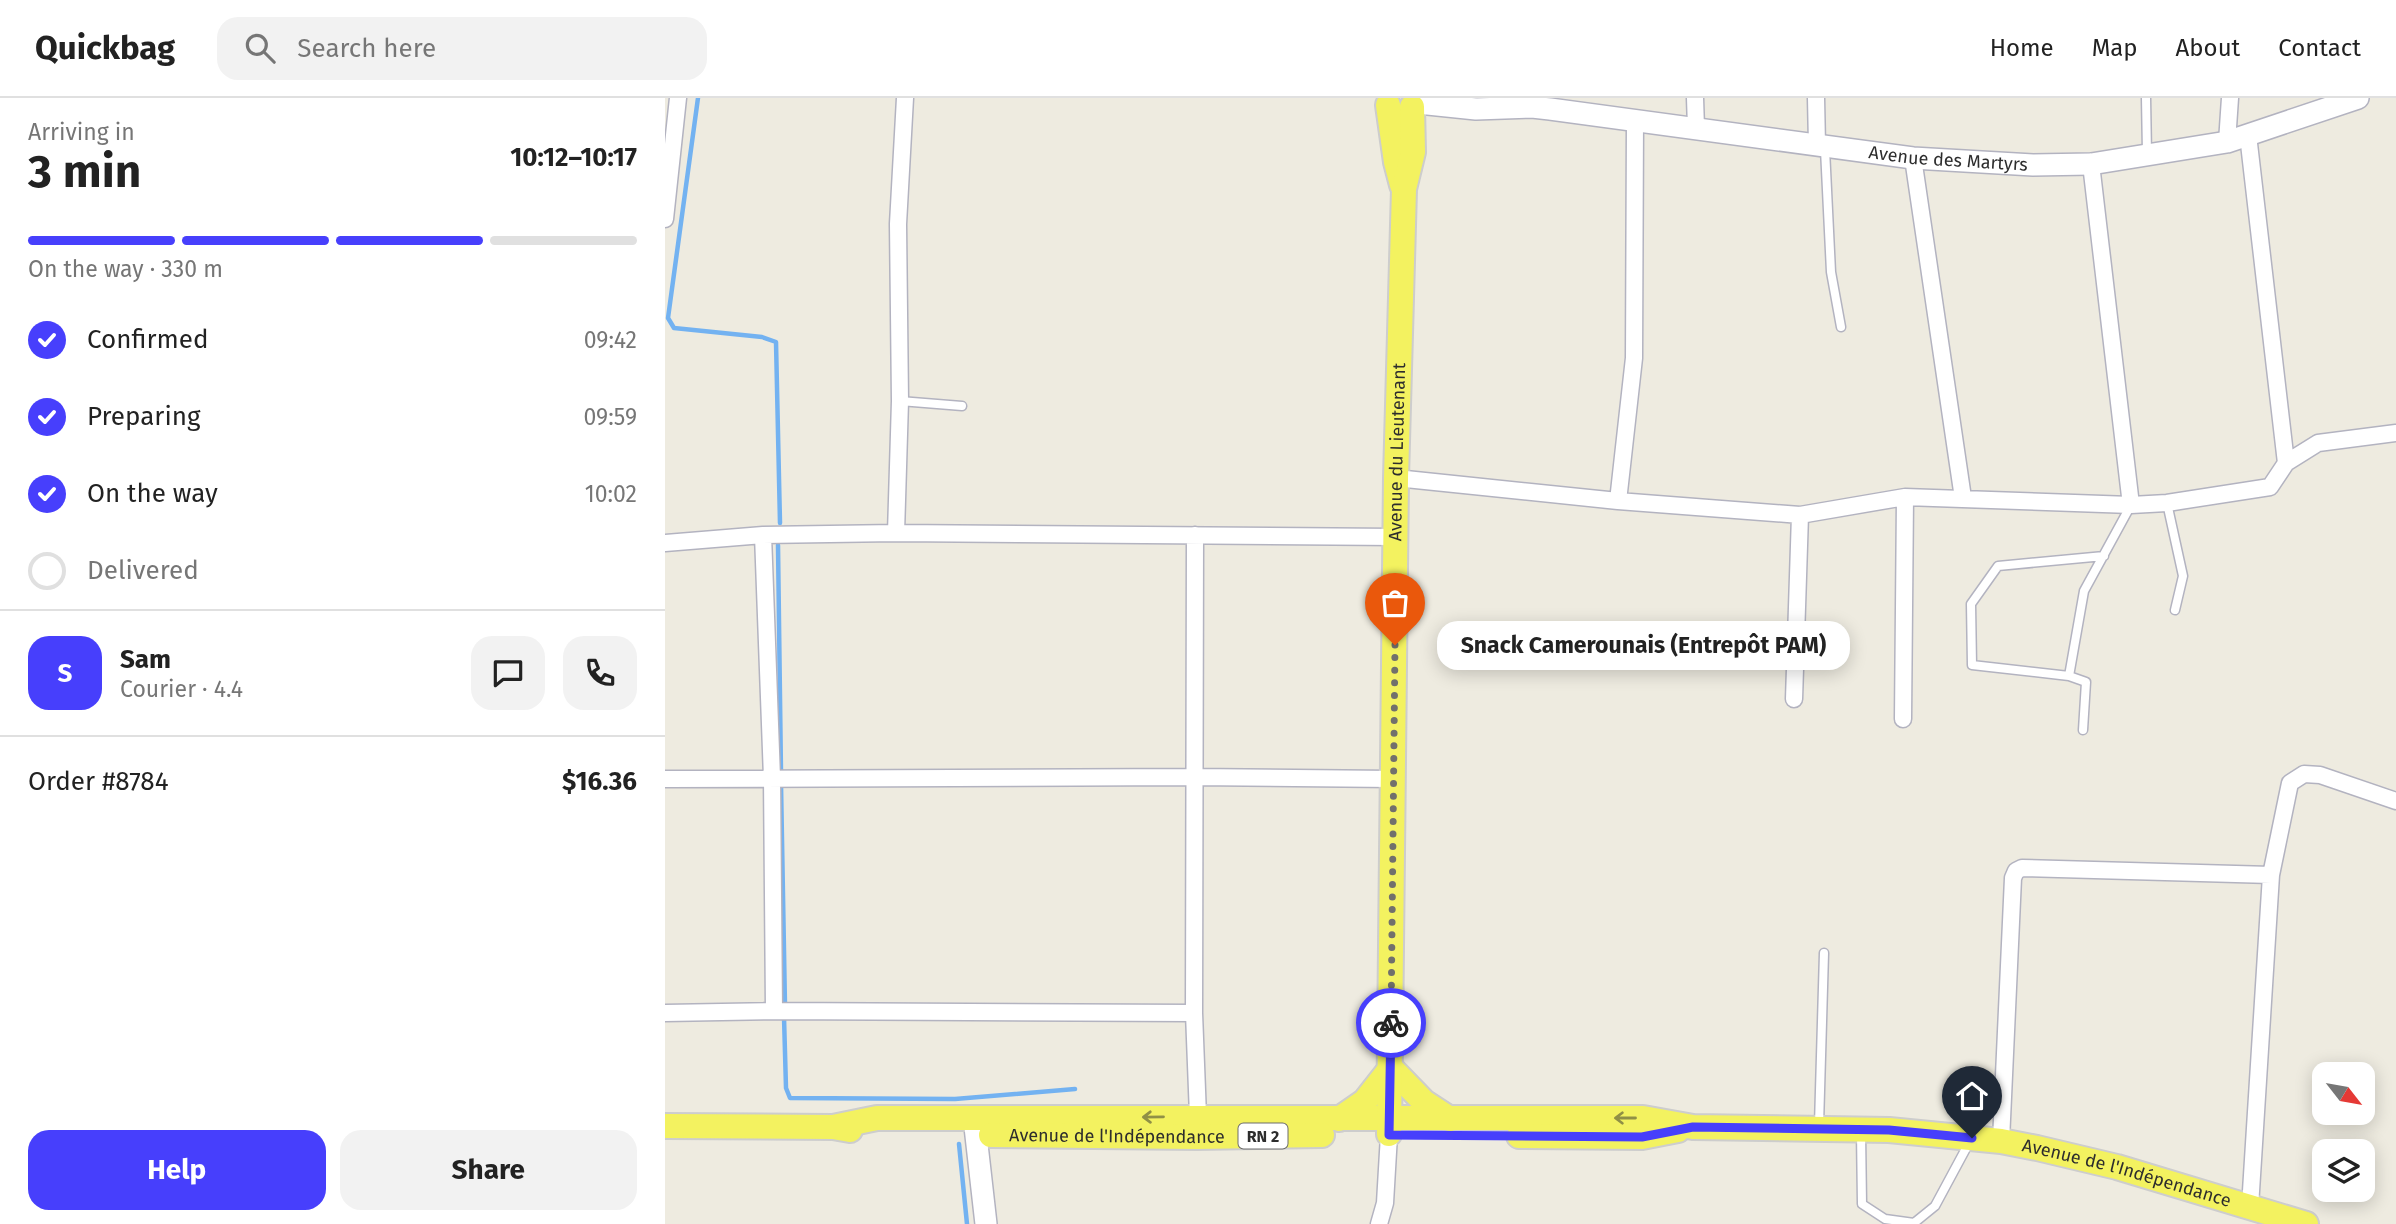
<!DOCTYPE html>
<meta charset="utf-8">
<style>
body{margin:0;font-family:"Fira Sans",sans-serif;background:#f2f2f2;color:#222;height:100vh;display:flex;flex-direction:column;font-size:26px;white-space:nowrap}
*{box-sizing:border-box;margin:0}
p{font-size:23px;color:#767676}
.icon{flex:none;width:38px;height:38px;fill:none;stroke:currentColor;stroke-width:2;stroke-linecap:round;stroke-linejoin:round}
.map{position:relative;flex:1;overflow:hidden}
.drawer{display:flex;flex-direction:column;background:#fff;width:665px}
.drawer>*{flex:none}
.needle{width:46px;rotate:121deg}
.tools{position:absolute;left:1647px;top:964px;display:grid;gap:14px}
.tools a{display:grid;place-items:center;width:63px;height:63px;border-radius:14px;background:#fff;box-shadow:0 4px 18px #0003;font-size:35px}
.pin{position:absolute;display:grid;place-items:center;width:60px;height:60px;color:#fff;margin:-72px -30px;border-radius:50% 50% 50% 0;rotate:-45deg;box-shadow:0 0 7px #0007}
.pin .icon{rotate:45deg}
.courier{position:absolute;display:grid;place-items:center;width:70px;height:70px;margin:-35px;border:5px solid #473ffc;border-radius:50%;background:#fff;color:#222;box-shadow:0 2px 9px #0007}
.bubble{position:absolute;height:49px;border-radius:21px;background:#fff;box-shadow:0 4px 18px #0003;font-size:23px;font-weight:700;line-height:49px;text-align:center}
.overview em{font-style:normal;font-weight:700}
.overview div{display:flex;flex-direction:column-reverse}
.overview{display:flex;align-items:center;justify-content:space-between;height:119px;padding:0 28px}
h1{font-size:46px;font-weight:700;line-height:52px}
.bar{display:grid;grid-template-columns:repeat(4,1fr);gap:10px 7px;align-content:center;height:84px;padding:0 28px}
.bar i{height:9px;border-radius:5px;background:#e0e0e0}
.bar .selected{background:#473ffc}
.bar p{grid-column:span 4}
.line{display:flex;align-items:center;gap:18px;padding:0 28px;border-top:2px solid #e0e0e0}
.line div{flex:1}
.round{display:grid;place-items:center;flex:none;width:74px;height:74px;border-radius:21px;background:#f2f2f2}
ol{padding:0 28px;list-style:none}
li{display:flex;align-items:center;gap:21px;height:77px}
li p{margin-inline-start:auto}
li .icon{padding:7px;border-radius:50%;background:#473ffc;color:#fff;stroke-width:4}
li:last-child{color:#767676}
li i{width:38px;height:38px;border:4px solid #e0e0e0;border-radius:50%}
.cta{display:flex;gap:14px;margin-top:auto;padding:14px 28px}
.cta a{flex:1;height:80px;border-radius:21px;background:#473ffc;color:#fff;font-size:28px;font-weight:700;line-height:80px;text-align:center}
.cta a+a{background:#f2f2f2;color:#222}
header{display:flex;align-items:center;gap:42px;box-sizing:border-box;height:98px;padding:0 35px;background:#fff;border-bottom:2px solid #e0e0e0}
header strong{font-size:33px}
nav{display:flex;gap:38px;margin-inline-start:auto;font-size:24px}
.search{width:490px;height:63px;background:#f2f2f2;display:flex;align-items:center;gap:18px;box-sizing:border-box;padding:0 24px;border-radius:21px;color:#767676;font-size:26px}
main{display:flex;flex:1;min-height:0}
.map>svg:first-child{display:block}
</style>
<header>
<strong>Quickbag</strong>
<div class="search"><svg class="icon" aria-label="search" viewBox="0 0 24 24"><circle cx="10" cy="10" r="6"/><path d="M15 15l6 6"/></svg>Search here</div>
<nav><a>Home</a><a>Map</a><a>About</a><a>Contact</a></nav>
</header>
<main>
<section class="drawer">
<div class="overview"><div><h1>3 min</h1><p>Arriving in</p></div><em>10:12–10:17</em></div>
<div class="bar"><i class="selected"></i><i class="selected"></i><i class="selected"></i><i></i><p>On the way · 330 m</p></div>
<ol>
<li><svg class="icon" aria-label="check" viewBox="0 0 24 24"><path d="M5 12l5 5 9-10"/></svg>Confirmed<p>09:42</p></li>
<li><svg class="icon" aria-label="check" viewBox="0 0 24 24"><path d="M5 12l5 5 9-10"/></svg>Preparing<p>09:59</p></li>
<li><svg class="icon" aria-label="check" viewBox="0 0 24 24"><path d="M5 12l5 5 9-10"/></svg>On the way<p>10:02</p></li>
<li><i></i>Delivered</li>
</ol>
<div class="line" style="height:126px"><b class="round" style="background:#473ffc;color:#fff">S</b><div><b>Sam</b><p>Courier · 4.4</p></div><a class="round"><svg class="icon" aria-label="chat" viewBox="0 0 24 24"><path d="M4 5h16v11H9l-5 4z"/></svg></a><a class="round"><svg class="icon" aria-label="phone" viewBox="0 0 24 24"><path d="M5 4h4l2 5-3 2q2 4 5 5l2-3 5 2v4C11 20 4 13 5 4z"/></svg></a></div>
<div class="line" style="height:91px"><div>Order #8784</div><b>$16.36</b></div>
<div class="cta"><a>Help</a><a>Share</a></div>
</section>
<div class="map">
<svg width="1731" height="1126" viewBox="0 0 1731 1126">
<rect width="100%" height="100%" fill="#eeebe0"/>
<g fill="none" stroke-linecap="round" stroke-linejoin="round">
<path stroke="#73b2f1" stroke-width="4.5" d="M33 0 3 220 9 230 97 239 111 244 115 425
M113 447 116 675
M116 686 120 908
M119 919 121 990 125 1000 290 1001 410 991
M294 1046 302 1126"/>
<defs>
<path id="lane" d="M1481 0 1482 55
M1160 51 1166 174 1176 229
M235 303 297 308
M1502 405 1518 478 1510 512
M1404 578 1419 493 1466 407
M1418 632 1421 584 1404 578 1307 567 1306 506 1333 468 1439 458
M1154 1027 1159 855
M1196 1035 1197 1106 1220 1121 1249 1125 1270 1108 1305 1043"/>
<path id="street" d="M1030 0 1031 30
M1151 0 1152 47
M1583 37 1621 365
M1562 44 1565 0
M1248 60 1298 400
M1426 66 1466 407
M0 121 13 0
M731 380 953 403 1135 417 1240 399 1466 407 1502 405 1605 389 1621 365 1653 345 1731 335
M953 403 969 260 970 22
M231 435 235 303 233 126 240 0
M98 437 107 680 109 913
M530 437 529 915 533 1018
M0 445 98 437 231 435 732 439
M1129 601 1135 417
M1238 621 1240 399
M0 681 529 679 728 681
M0 915 109 913 529 915
M1336 1043 1348 780 1351 773 1357 770 1606 777
M1585 1109 1606 777 1625 685 1639 676 1655 677 1731 703
M714 1126 720 1105 724 1037"/>
<g id="secondary">
<path id="s1" d="M753 5 811 11 867 9 885 11 1248 60 1368 67 1426 66 1562 44 1693 0"/>
<path d="M309 1020 321 1126"/>
</g>
<g id="primary">
<path d="M723 7 731 64 737 87"/>
<path d="M674 1021 700 1003 726 970 759 1004 785 1021"/>
<path d="M0 1028 168 1029 185 1032"/>
<path id="s2" d="M168 1029 212 1020H978L1028 1029 1224 1032 1336 1043 1372 1050 1452 1069 1641 1126"/>
<path id="s3" d="M724 1036 731 380 739 91 748 54 747 9"/>
<path id="s4" d="M326 1037 532 1039 657 1037"/>
<path d="M854 1038 977 1039 1013 1032"/>
</g>
</defs>
<use href="#lane" stroke="#b3b3c0" stroke-width="11"/>
<use href="#street" stroke="#b3b3c0" stroke-width="19"/>
<use href="#secondary" stroke="#b3b3c0" stroke-width="24"/>
<use href="#primary" stroke="#cdcdcd" stroke-width="28"/>
<use href="#lane" stroke="#fff" stroke-width="8"/>
<use href="#street" stroke="#fff" stroke-width="16"/>
<use href="#secondary" stroke="#fff" stroke-width="21"/>
<use href="#primary" stroke="#f3f260" stroke-width="24"/>
</g>
<defs><path id="oneway-shaft" d="M-6 0H5M1.5-3L5.5 0L1.5 3" fill="none" stroke-width="1.6" stroke-linecap="round" stroke-linejoin="round" transform="scale(1.75)"/></defs>
<g stroke="#909046">
<use href="#oneway-shaft" transform="translate(488 1019) rotate(179)"/>
<use href="#oneway-shaft" transform="translate(960 1020) rotate(180)"/>
</g>
<g fill="none" stroke-linecap="round" stroke-linejoin="round">
<path stroke="#71706c" stroke-width="7" stroke-dasharray="0 12.6" d="M726 925 730 547"/>
<path stroke="#473ffc" stroke-width="9" d="M726 925 724 1037 977 1039 1028 1029 1224 1032 1307 1040"/>
</g>
<g text-anchor="middle" dominant-baseline="central" stroke-width="6" stroke-linejoin="round" paint-order="stroke">
<rect fill="#fff" stroke="#6c6c6c" stroke-width="2" x="573.5" y="1025.5" width="49" height="25" rx="5"/>
<g font-size="16" font-weight="bold" fill="#2d2d2d">
<text x="598" y="1038">RN 2</text>
</g>
<g font-size="18" fill="#2d2d2d" stroke="#fff">
<text stroke="none"><textPath href="#s1" startOffset="534">Avenue des Martyrs</textPath></text>
<text stroke="none"><textPath href="#s3" startOffset="682">Avenue du Lieutenant</textPath></text>
<text stroke="none"><textPath href="#s4" startOffset="126">Avenue de l'Indépendance</textPath></text>
<text stroke="none"><textPath href="#s2" startOffset="1300">Avenue de l'Indépendance</textPath></text>
</g>
</g>
</svg>
<div class="tools">
<a><svg class="needle" viewBox="-14 -14 28 28"><path d="M0-13l5 13h-10z" fill="#e53935"/><path d="M0 13l5-13h-10z" fill="#767676"/></svg></a>
<a><svg class="icon" aria-label="layers" viewBox="0 0 24 24"><path d="M12 4l9 5-9 5-9-5zM3 14l9 5 9-5"/></svg></a>
</div>
<div class="pin" style="left:730px;top:547px;background:#ea580c"><svg class="icon" aria-label="bag" viewBox="0 0 24 24"><path d="M5 8h14l-1 12H6zM9 8a3 3 0 0 1 6 0"/></svg></div>
<div class="pin" style="left:1307px;top:1040px;background:#1f2937"><svg class="icon" aria-label="home" viewBox="0 0 24 24"><path d="M3 11l9-7 9 7M6 9v11h12V9"/></svg></div>
<div class="courier" style="left:726px;top:925px"><svg class="icon" aria-label="bike" viewBox="0 0 24 24"><circle cx="6" cy="16" r="4"/><circle cx="18" cy="16" r="4"/><path d="M6 16l4-8h5l3 8M10 8l3 8H6M13 5h3"/></svg></div>
<div class="bubble" style="left:772px;top:523px;width:413px">Snack Camerounais (Entrepôt PAM)</div>
</div>
</main>
